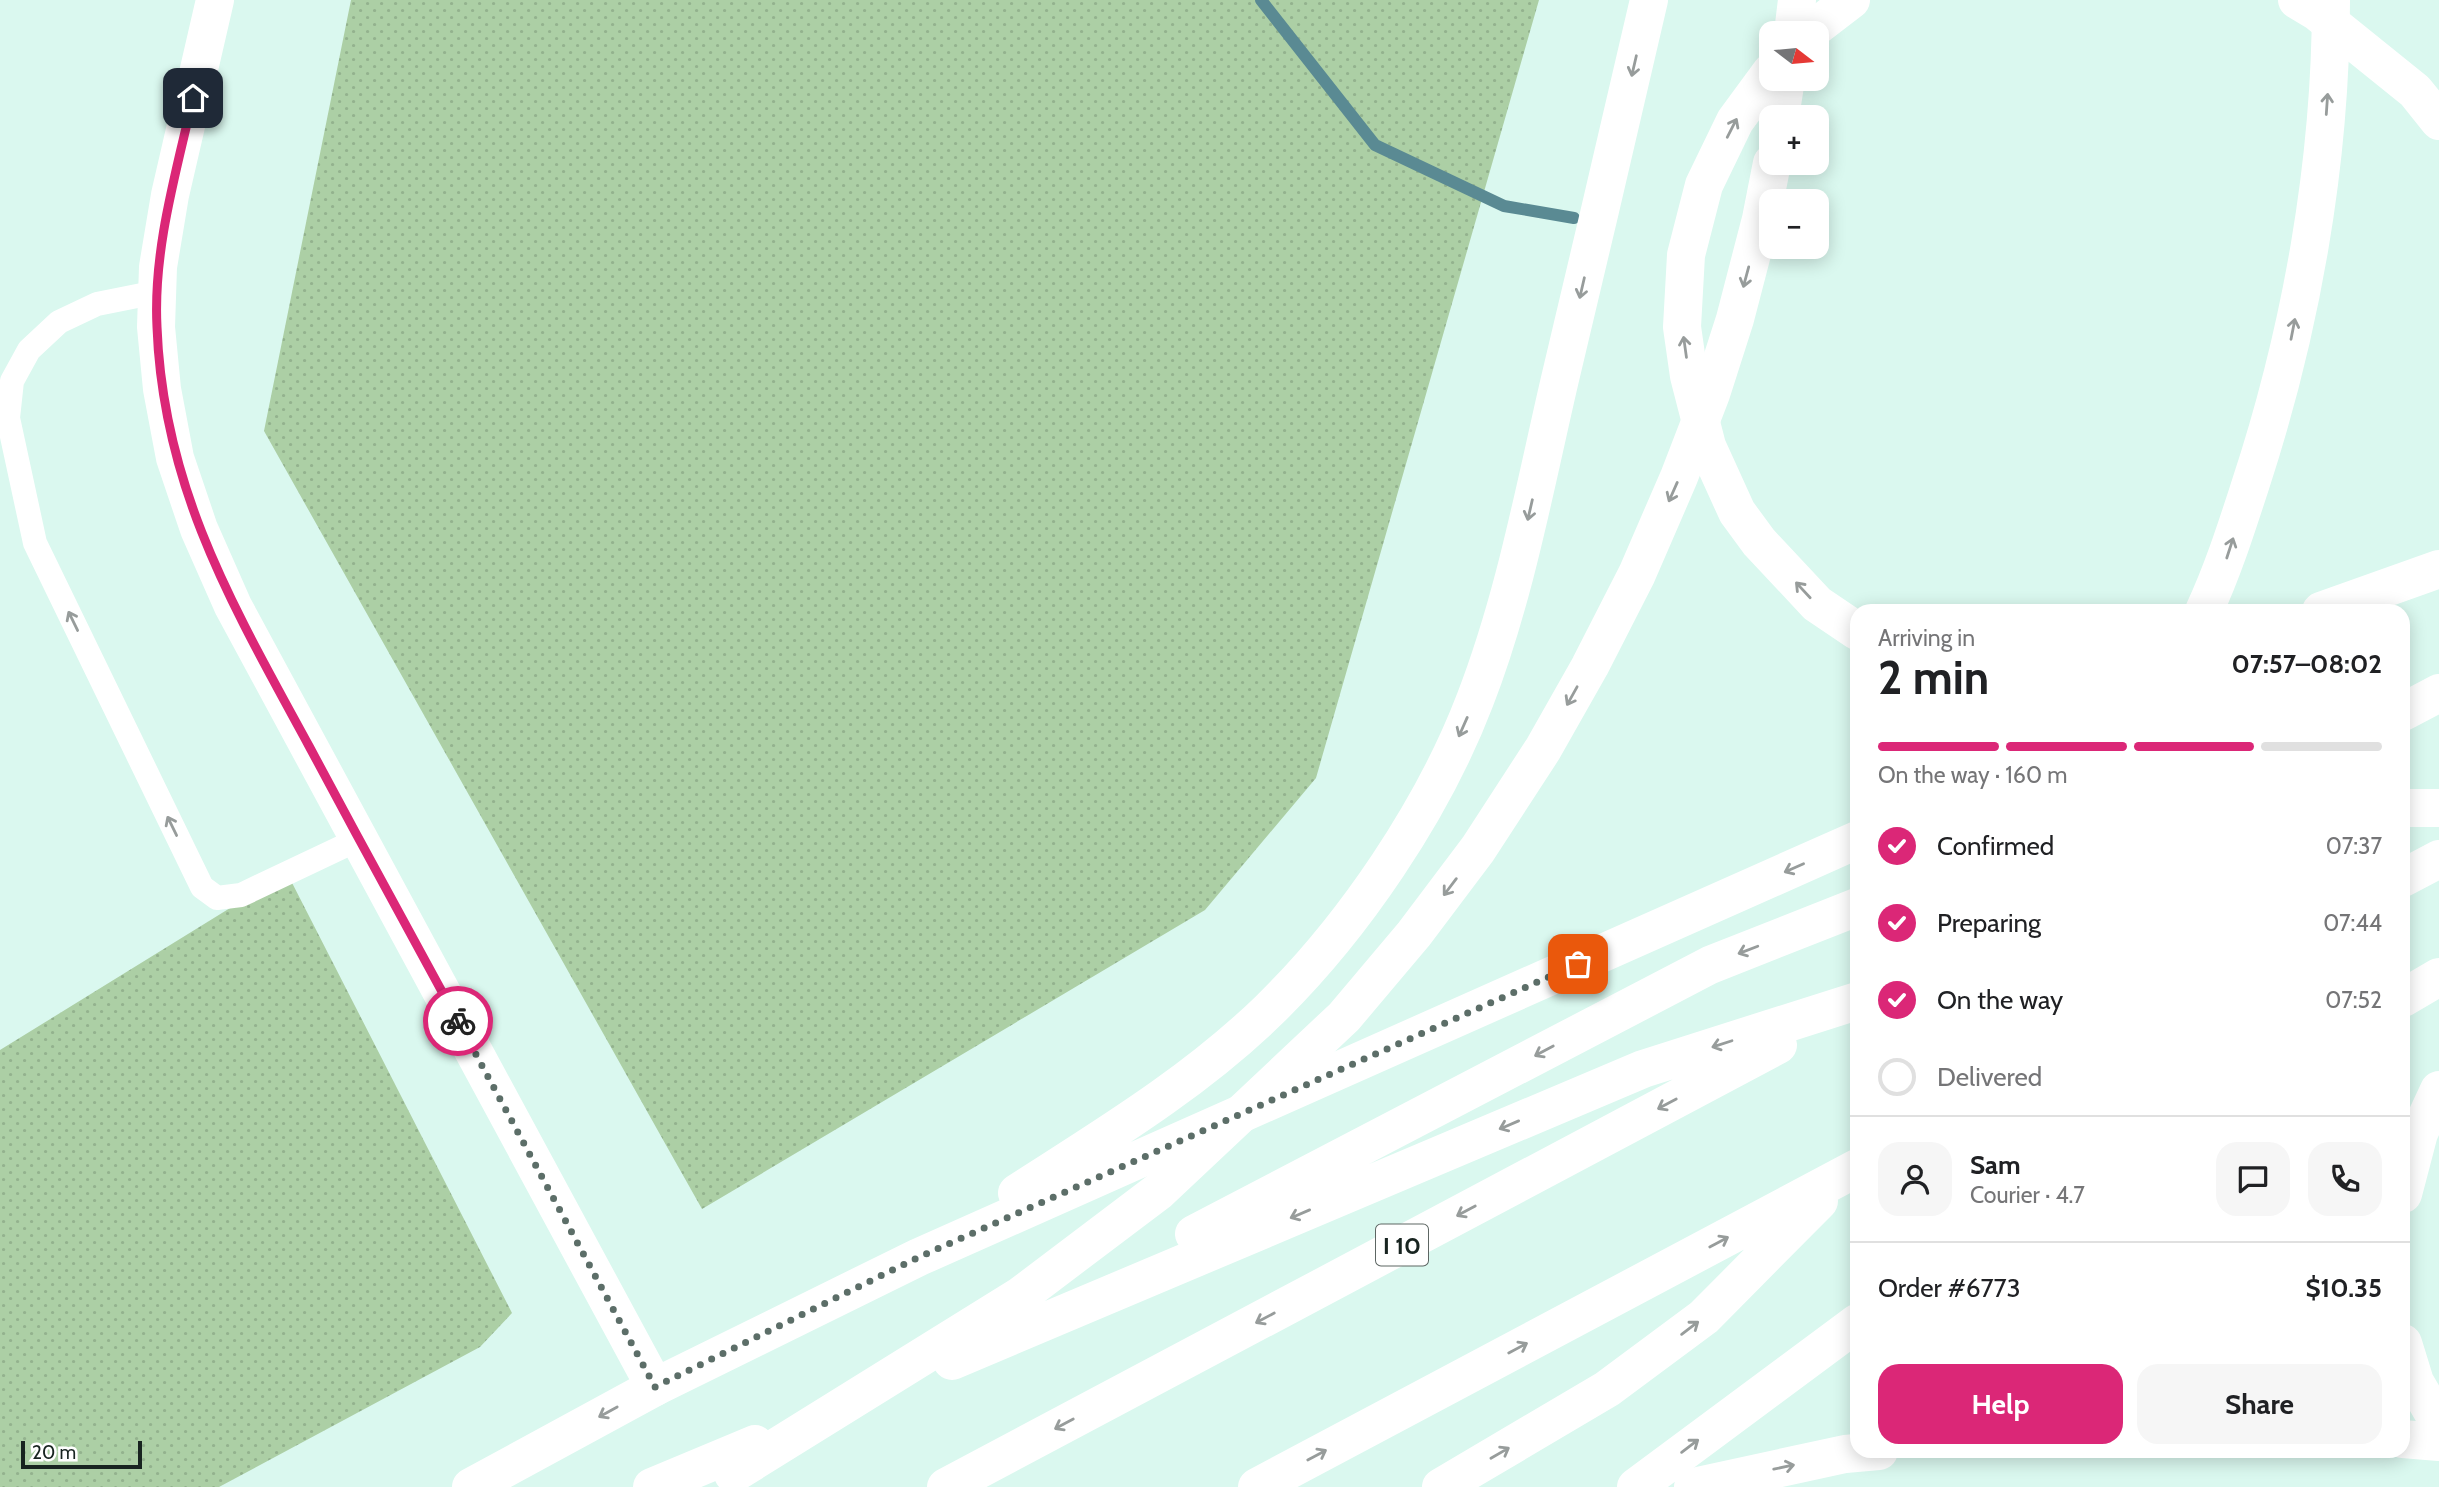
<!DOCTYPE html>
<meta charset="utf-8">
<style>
body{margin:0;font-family:Cabin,sans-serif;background:#f6f6f6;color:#202124;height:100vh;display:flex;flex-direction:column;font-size:26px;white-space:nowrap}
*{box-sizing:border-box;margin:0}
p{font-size:23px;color:#757577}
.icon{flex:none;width:38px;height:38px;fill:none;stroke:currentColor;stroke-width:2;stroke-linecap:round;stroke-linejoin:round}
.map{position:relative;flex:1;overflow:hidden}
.sheet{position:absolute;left:1850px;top:604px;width:560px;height:854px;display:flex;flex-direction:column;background:#fff;border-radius:21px;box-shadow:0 4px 18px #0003}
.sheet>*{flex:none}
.needle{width:46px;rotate:106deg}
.buttons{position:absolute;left:1759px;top:21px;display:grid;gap:14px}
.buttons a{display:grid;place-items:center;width:70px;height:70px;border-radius:14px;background:#fff;box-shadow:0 4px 18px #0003;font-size:35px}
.scale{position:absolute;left:21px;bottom:18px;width:121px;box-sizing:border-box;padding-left:7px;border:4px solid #182420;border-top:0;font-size:19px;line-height:24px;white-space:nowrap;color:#182420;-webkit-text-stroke:5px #fff;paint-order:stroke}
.pin{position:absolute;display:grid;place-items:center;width:60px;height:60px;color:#fff;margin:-30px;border-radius:14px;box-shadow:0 4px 10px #0006}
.courier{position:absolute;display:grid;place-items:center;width:70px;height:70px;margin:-35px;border:5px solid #db2777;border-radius:50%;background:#fff;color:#222;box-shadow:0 2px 9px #0007}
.head em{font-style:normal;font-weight:700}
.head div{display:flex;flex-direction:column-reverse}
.head{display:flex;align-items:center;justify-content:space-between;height:119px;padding:0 28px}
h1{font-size:46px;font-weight:700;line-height:52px}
.bar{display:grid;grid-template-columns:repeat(4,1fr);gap:10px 7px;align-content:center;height:84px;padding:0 28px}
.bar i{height:9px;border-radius:5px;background:#e0e0e0}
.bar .selected{background:#db2777}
.bar p{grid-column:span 4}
.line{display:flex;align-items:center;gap:18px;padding:0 28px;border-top:2px solid #e0e0e0}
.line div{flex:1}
.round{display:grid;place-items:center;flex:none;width:74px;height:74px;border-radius:21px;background:#f6f6f6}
ol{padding:0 28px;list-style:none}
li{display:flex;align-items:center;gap:21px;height:77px}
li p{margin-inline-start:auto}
li .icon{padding:7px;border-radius:50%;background:#db2777;color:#fff;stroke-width:4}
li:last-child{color:#757577}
li i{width:38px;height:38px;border:4px solid #e0e0e0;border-radius:50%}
.button{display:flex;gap:14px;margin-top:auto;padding:14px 28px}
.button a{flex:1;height:80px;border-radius:21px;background:#db2777;color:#fff;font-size:28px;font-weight:700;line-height:80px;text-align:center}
.button a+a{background:#f6f6f6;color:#202124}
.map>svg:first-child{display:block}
</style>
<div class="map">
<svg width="2439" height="1487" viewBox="0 0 2439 1487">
<defs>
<pattern id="grass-dots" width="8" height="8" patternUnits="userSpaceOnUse" patternTransform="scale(1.75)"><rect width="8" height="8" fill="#accfa5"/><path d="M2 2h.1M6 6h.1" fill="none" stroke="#93b28e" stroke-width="1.8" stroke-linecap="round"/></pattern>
</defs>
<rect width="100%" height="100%" fill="#daf8ef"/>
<path fill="url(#grass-dots)" d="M351 0H1539L1316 778 1205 910 702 1209 264 431Z
M287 873 512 1313 480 1347 219 1487H0V1050Z"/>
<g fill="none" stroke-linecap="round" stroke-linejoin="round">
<path stroke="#5a8a93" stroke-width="12" d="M1261 0 1375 145 1504 206 1574 218"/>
<path stroke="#fff" stroke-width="24" d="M157 292 97 304 59 322 29 350 12 381 8 418 35 543 202 887 217 898 241 895 359 839"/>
<path stroke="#fff" stroke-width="38" d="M215 0 170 195 158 267 156 327 162 389 175 458 199 529 233 606 655 1387"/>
<path stroke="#fff" stroke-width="38" d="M2297 0 2317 12 2415 91 2439 121
M1808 33 1851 0
M1771 72 1735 121 1704 185 1686 255 1682 327 1689 376 1707 446 1737 512 1759 542 1817 604 1857 631
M2321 611 2439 569
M2403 998 2439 977
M1017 1193C1104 1137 1194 1083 1269 1010 1353 928 1433 810 1475 700 1515 597 1535 486 1560 379 1590 253 1620 126 1649 0
M2403 1194 2419 1133 2439 1090
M2403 1343 2415 1382 2439 1423
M471 1487 655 1387 919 1257 1857 840
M1636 1487 1857 1323"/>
<path stroke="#fff" stroke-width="38" d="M1793 33 1797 0
M1780 117 1786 79
M2204 611C2223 570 2236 529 2250 486 2301 331 2331 164 2331 0
M2403 712 2439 693
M2403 808H2439
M2403 878 2439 859
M1194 1234 1710 965 1857 907
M952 1361 1643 1069 1857 1001
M2403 1439 2439 1442
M733 1474 1020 1296 1159 1191 1344 1017 1414 934 1478 849 1543 749 1590 666 1637 574 1679 477 1711 394 1735 319 1761 219 1772 163
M652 1487 755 1444
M946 1487 1778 1045
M1257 1487 1857 1168
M1441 1487 1607 1389 1704 1317 1819 1201
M1693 1487 1845 1454 1879 1451"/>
</g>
<defs><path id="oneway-shaft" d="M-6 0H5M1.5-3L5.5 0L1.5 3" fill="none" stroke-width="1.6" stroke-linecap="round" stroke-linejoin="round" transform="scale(1.75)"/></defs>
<g stroke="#979c9b">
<use href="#oneway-shaft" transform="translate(1634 66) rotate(103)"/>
<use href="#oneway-shaft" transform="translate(2327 104) rotate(-86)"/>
<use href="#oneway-shaft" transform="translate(1732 128) rotate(-63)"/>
<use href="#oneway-shaft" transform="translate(1746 277) rotate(105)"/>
<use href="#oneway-shaft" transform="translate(1582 288) rotate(103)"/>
<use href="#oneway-shaft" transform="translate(2293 329) rotate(-79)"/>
<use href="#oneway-shaft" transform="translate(1685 347) rotate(-98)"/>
<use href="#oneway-shaft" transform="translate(1673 492) rotate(114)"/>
<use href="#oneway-shaft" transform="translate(1530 510) rotate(103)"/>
<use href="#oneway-shaft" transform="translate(2230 548) rotate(-72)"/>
<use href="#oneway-shaft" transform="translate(1803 590) rotate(-133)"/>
<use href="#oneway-shaft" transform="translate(73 621) rotate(-116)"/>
<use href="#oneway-shaft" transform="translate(1572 696) rotate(119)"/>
<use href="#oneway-shaft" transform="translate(1463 727) rotate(114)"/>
<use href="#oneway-shaft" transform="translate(172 826) rotate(-116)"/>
<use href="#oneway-shaft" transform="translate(1794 868) rotate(156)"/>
<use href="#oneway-shaft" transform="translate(1450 887) rotate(127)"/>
<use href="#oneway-shaft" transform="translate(1748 950) rotate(159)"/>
<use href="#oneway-shaft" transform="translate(1722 1044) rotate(162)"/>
<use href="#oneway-shaft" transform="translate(1544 1051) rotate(152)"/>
<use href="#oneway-shaft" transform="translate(1667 1104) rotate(152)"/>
<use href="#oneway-shaft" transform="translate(1509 1125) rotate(157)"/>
<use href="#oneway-shaft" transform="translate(1466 1211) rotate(152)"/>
<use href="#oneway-shaft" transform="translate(1300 1214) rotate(157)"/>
<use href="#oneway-shaft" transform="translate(1719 1242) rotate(-28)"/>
<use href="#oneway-shaft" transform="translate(1265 1318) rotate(152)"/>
<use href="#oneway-shaft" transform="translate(1690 1328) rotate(-37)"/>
<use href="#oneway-shaft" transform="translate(1518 1348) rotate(-28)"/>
<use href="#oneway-shaft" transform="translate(608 1412) rotate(151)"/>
<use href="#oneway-shaft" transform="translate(1064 1424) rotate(152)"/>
<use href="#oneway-shaft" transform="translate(1690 1446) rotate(-37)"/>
<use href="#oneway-shaft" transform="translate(1500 1453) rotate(-30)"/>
<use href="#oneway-shaft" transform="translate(1317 1455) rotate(-28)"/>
<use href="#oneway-shaft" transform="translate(1784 1467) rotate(-12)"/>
</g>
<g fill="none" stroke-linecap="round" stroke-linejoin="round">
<path stroke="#5c6e68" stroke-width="7" stroke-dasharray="0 12.6" d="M458 1021 655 1387 919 1257 1578 964"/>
<path stroke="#db2777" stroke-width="9" d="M193 98C176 173 153 250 157 327 163 489 234 608 309 746 358 838 408 929 458 1021"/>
</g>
<g text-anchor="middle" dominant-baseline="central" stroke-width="6" stroke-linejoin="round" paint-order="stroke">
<rect fill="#fff" stroke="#5d6663" stroke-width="2" x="1376" y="1224.5" width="52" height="41" rx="5"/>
<g font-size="24" font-weight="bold" fill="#182420">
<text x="1402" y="1245">I 10</text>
</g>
</g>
</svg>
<div class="buttons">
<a><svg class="needle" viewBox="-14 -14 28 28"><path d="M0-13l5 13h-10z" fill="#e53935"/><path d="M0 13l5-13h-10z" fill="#757577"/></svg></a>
<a>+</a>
<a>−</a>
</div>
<div class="scale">20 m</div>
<div class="pin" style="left:1578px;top:964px;background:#ea580c"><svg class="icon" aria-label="bag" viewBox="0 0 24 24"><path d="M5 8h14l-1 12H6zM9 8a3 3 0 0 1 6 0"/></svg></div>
<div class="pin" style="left:193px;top:98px;background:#1f2937"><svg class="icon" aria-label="home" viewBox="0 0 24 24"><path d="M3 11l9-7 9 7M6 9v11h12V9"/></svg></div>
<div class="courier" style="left:458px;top:1021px"><svg class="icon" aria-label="bike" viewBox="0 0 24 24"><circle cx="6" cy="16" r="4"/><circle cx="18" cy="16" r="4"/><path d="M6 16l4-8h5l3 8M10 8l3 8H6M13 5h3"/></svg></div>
<section class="sheet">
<div class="head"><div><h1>2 min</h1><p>Arriving in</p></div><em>07:57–08:02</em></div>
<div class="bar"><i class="selected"></i><i class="selected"></i><i class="selected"></i><i></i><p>On the way · 160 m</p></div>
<ol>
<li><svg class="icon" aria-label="check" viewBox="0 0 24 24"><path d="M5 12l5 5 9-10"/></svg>Confirmed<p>07:37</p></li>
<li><svg class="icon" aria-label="check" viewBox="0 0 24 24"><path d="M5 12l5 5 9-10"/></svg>Preparing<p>07:44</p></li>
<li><svg class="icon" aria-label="check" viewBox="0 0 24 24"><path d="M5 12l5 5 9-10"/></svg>On the way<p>07:52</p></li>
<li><i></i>Delivered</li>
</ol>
<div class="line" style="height:126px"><a class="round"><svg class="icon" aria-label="person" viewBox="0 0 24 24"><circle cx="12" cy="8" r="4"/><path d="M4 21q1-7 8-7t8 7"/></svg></a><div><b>Sam</b><p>Courier · 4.7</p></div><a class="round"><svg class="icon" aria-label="chat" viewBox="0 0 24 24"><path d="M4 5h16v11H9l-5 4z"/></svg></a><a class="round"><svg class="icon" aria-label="phone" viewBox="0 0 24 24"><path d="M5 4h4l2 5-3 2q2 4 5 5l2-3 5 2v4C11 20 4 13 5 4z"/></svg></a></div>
<div class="line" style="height:91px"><div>Order #6773</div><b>$10.35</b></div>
<div class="button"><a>Help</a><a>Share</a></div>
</section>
</div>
